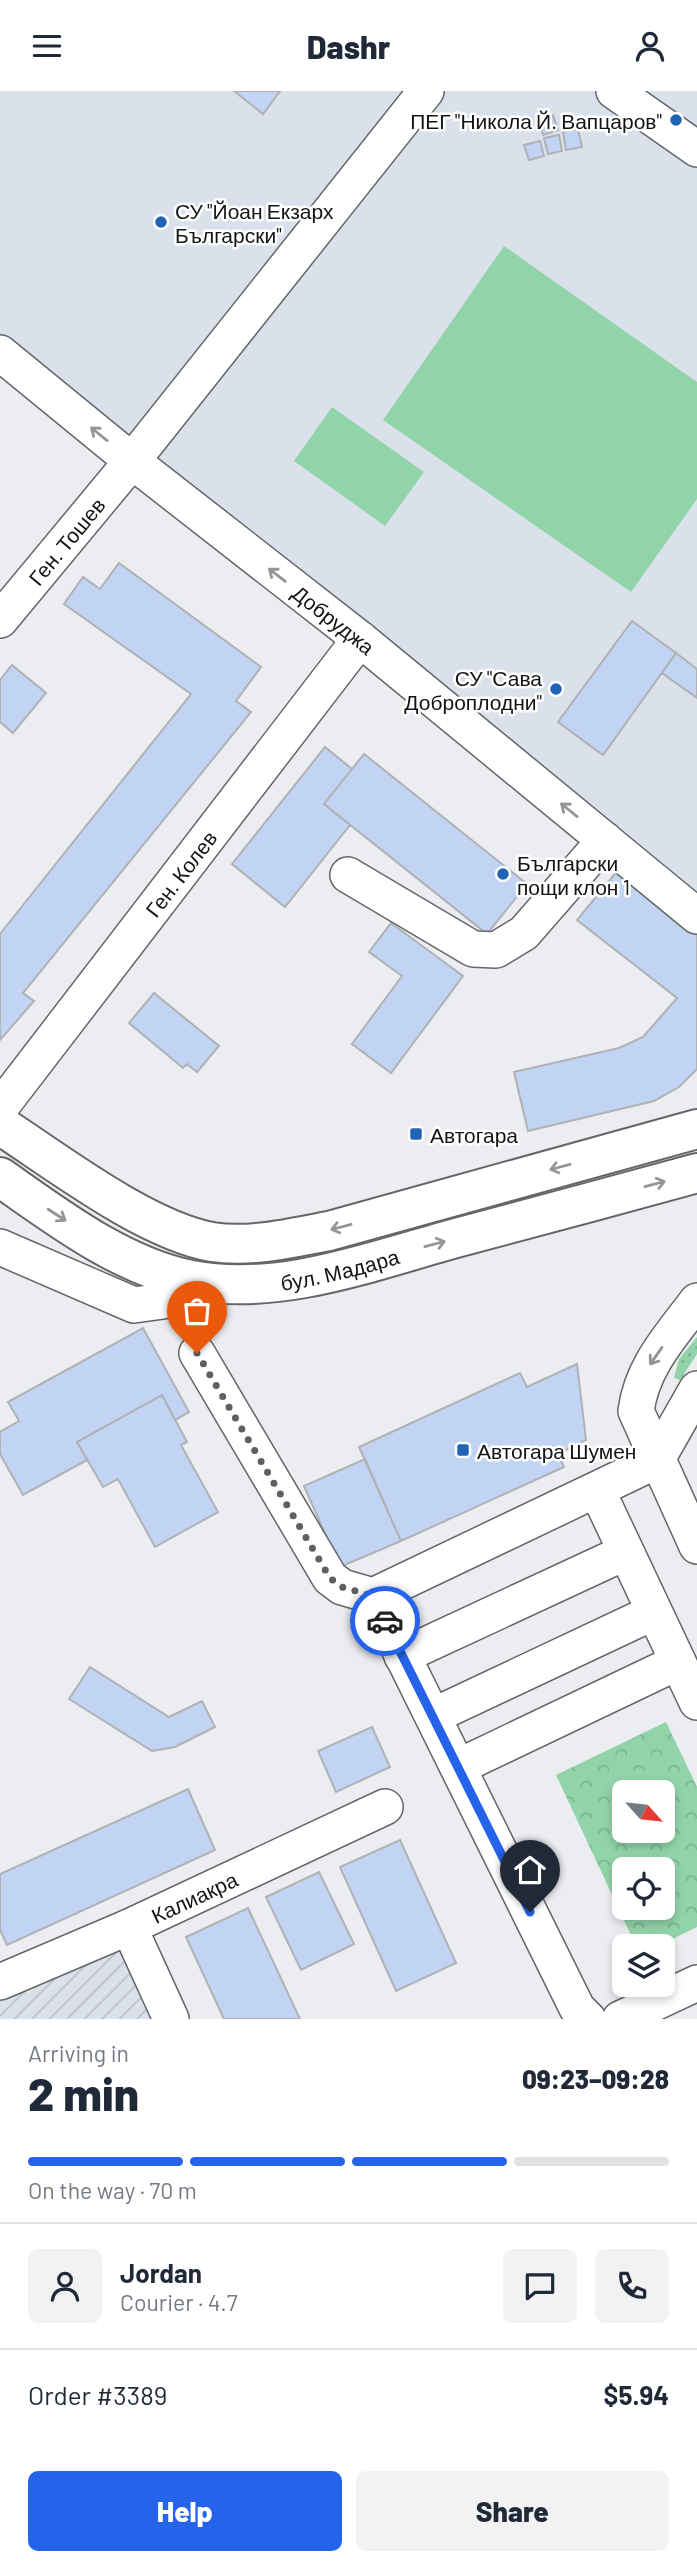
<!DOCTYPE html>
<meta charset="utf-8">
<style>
body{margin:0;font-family:Barlow,sans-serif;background:#f2f2f3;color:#1f2937;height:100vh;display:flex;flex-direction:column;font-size:26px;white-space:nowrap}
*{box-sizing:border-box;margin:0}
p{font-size:23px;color:#747a83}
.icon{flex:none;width:38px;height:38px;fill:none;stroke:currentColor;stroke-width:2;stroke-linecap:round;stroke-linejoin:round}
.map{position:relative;height:1928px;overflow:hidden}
.sheet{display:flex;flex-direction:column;background:#fff;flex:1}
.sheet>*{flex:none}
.needle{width:46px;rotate:117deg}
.controls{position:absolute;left:612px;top:1689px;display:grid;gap:14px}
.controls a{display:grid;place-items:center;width:63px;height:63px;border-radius:10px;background:#fff;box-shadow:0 4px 10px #0003;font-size:35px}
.pin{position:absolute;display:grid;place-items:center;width:60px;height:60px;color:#fff;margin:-72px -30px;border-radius:50% 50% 50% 0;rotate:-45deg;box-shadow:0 0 7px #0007}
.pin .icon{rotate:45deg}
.courier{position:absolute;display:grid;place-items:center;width:70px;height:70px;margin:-35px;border:5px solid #2563eb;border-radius:50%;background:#fff;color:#222;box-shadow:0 2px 9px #0007}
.head em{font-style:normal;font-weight:800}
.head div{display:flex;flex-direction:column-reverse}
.head{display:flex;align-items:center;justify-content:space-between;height:119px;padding:0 28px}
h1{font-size:46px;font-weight:800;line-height:52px}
.bar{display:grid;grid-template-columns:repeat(4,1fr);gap:10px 7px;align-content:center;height:84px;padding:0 28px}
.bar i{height:9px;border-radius:5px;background:#e0e1e3}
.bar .active{background:#2563eb}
.bar p{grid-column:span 4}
.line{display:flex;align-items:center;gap:18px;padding:0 28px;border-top:2px solid #e0e1e3}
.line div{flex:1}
.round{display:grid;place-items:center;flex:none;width:74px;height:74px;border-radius:10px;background:#f2f2f3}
.primary-button{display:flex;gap:14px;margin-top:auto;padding:14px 28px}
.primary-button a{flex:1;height:80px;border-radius:10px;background:#2563eb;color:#fff;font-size:28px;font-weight:800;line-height:80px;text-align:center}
.primary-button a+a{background:#f2f2f3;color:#1f2937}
header{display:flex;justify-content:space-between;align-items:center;height:91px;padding:0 28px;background:#fff;font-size:32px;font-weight:800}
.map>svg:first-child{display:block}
</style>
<header><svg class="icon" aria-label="menu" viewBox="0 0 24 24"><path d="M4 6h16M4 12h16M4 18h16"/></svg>Dashr<svg class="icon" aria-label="person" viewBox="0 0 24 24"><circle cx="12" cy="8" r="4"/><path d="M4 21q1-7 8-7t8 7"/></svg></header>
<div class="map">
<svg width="697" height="1928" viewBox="0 0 697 1928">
<defs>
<pattern id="industrial-furrows" width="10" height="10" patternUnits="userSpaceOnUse" patternTransform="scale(1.75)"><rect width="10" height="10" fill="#dbe1eb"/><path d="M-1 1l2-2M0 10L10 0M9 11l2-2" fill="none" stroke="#bbc0c9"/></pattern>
<pattern id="grass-dots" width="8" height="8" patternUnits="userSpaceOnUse" patternTransform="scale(1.75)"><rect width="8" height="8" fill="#91d4a9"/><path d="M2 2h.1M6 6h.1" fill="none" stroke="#7cb591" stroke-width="1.8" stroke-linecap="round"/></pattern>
<pattern id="park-crowns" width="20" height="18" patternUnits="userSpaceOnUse" patternTransform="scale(1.75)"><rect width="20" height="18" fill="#91d4a9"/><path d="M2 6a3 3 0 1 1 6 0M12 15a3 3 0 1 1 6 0" fill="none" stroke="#7cb591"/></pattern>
</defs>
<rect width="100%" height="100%" fill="#ebedf0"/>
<path fill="url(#industrial-furrows)" d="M129 1836 171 1928H0V1891Z"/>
<path fill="#dbe1eb" d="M0 0H697V826L0 263Z"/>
<path fill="url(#grass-dots)" d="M697 1246V1263L680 1289 674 1287 679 1268Z"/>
<path fill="url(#park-crowns)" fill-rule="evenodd" d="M666 1631 697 1696V1836L658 1855H636L556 1684ZM625 1701H663V1740H625ZM625 1778H663V1816H625Z"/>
<path fill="#91d4a9" d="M504 155 697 291V408L631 501 383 329Z
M332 316 424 381 385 435 294 370Z"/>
<path fill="#c1d4f3" stroke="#b0b1b5" stroke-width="2" d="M234 0H280L263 23Z
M553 24 558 39 543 44 539 29Z
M578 38 582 56 566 59 563 41Z
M559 44 562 60 548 63 544 47Z
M540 50 544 65 529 69 524 54Z
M119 472 261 576 236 610 251 621 23 902 34 910 0 949V843L191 603 64 513 83 486 100 498Z
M632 530 676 562 603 664 558 631Z
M676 562 697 578V607L662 582Z
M12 574 46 602 13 642 0 631V589Z
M325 656 352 678 324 713 350 734 285 816 232 773Z
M364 663 527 793 487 843 324 713Z
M618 779 697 843V978L679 996 654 1010 528 1040 514 981 619 957 643 946 677 907 577 829Z
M391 832 463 885 391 982 352 953 402 885 369 861Z
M154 902 219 955 197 981 187 973 183 977 129 932Z
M143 1237 189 1321 175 1329 162 1304 77 1351 87 1369 23 1404 0 1363V1341L19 1330 8 1311Z
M577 1273 586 1349 558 1363 564 1376 401 1450 359 1356 520 1282 527 1296Z
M162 1304 187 1351 181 1354 218 1421 155 1456 118 1388 103 1396 77 1351Z
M365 1368 401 1450 340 1476 304 1395Z
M90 1576 169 1626 202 1610 215 1636 175 1656 152 1660 69 1608Z
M372 1636 390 1676 336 1701 318 1660Z
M188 1698 215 1759 7 1854 0 1839V1783Z
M400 1749 456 1872 396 1900 340 1776Z
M319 1781 354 1853 301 1879 266 1806Z
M248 1817 300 1928H224L186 1846Z"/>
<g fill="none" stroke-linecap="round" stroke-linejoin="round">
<defs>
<g id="minor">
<path d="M614 0 697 58"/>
<path id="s1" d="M0 262 132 370 360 548 697 825"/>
<path id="s2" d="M0 529 132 370 426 0"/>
<path d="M348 784 473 858 496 859 524 842 605 749"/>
<path id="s3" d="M0 1017 360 548"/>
<path d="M0 1156 134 1214 163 1210 190 1189"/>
<path d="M697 1210C671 1245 642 1275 636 1320L697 1455"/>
<path d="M197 1262 330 1487 342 1496 373 1505 656 1370"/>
<path d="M656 1370 697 1298"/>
<path d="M597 1399 697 1611"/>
<path d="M373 1505 577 1917 588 1928"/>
<path d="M402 1565 626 1461"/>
<path d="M433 1625 654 1521"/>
<path d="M458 1676 678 1571"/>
<path d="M129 1836 171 1928"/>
<path id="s4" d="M0 1891 129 1836 385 1716"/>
<path d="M620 1928 697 1892"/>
</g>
<g id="major">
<path d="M0 1034C57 1071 145 1139 212 1151 251 1157 291 1147 329 1140L697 1038"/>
<path id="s5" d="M0 1086C57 1126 121 1175 191 1189 279 1206 372 1170 456 1147 536 1126 617 1104 697 1082"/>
</g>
</defs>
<use href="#minor" stroke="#646668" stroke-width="38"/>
<use href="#major" stroke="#646668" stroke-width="42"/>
<use href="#minor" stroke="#fff" stroke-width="35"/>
<use href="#major" stroke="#fff" stroke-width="38"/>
</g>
<defs><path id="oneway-shaft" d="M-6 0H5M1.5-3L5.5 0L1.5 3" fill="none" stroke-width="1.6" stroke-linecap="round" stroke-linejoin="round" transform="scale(1.75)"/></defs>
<g stroke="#959596">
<use href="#oneway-shaft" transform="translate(99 343) rotate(-141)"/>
<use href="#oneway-shaft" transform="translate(277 484) rotate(-142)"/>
<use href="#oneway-shaft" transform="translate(569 719) rotate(-141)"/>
<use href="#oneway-shaft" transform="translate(560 1076) rotate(165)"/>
<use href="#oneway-shaft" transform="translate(655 1093) rotate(-15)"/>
<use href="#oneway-shaft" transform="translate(57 1124) rotate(33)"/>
<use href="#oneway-shaft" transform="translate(341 1136) rotate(165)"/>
<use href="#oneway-shaft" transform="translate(435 1153) rotate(-15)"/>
<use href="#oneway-shaft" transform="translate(656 1265) rotate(125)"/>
</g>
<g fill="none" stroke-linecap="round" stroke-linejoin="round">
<path stroke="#5f6062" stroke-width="7" stroke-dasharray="0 12.6" d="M197 1262 330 1487 342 1496 373 1505 385 1530"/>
<path stroke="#2563eb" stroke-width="9" d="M385 1530 530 1821"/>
</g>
<g fill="#2163b4" stroke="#fff" stroke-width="2.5">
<circle cx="676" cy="29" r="7"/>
<circle cx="161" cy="131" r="7"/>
<circle cx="556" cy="598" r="7"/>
<circle cx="503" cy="783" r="7"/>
<rect x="409" y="1036" width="14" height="14" rx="3.5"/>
<rect x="456" y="1352" width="14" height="14" rx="3.5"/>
</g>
<g text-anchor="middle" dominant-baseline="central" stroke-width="5" stroke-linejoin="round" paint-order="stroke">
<g font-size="21" fill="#131415" stroke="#fff" text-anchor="start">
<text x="662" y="29" text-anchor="end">ПЕГ "Никола Й. Вапцаров"</text>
<text x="175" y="119">СУ "Йоан Екзарх<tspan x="175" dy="24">Български"</tspan></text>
<text x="542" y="586" text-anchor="end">СУ "Сава<tspan x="542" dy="24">Доброплодни"</tspan></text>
<text x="517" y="771">Български<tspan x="517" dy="24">пощи клон 1</tspan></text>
<text x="430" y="1043">Автогара</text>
<text x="477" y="1359">Автогара Шумен</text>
</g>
<g font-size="21" fill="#131415" stroke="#fff">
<text stroke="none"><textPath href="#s2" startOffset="103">Ген. Тошев</textPath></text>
<text stroke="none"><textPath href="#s1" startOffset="427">Добруджа</textPath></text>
<text stroke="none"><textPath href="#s3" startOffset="296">Ген. Колев</textPath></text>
<text stroke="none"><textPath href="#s5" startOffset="369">бул. Мадара</textPath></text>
<text stroke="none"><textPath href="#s4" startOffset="212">Калиакра</textPath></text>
</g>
</g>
</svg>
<div class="controls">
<a><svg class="needle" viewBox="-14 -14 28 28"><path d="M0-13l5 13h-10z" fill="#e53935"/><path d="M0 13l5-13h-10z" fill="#747a83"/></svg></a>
<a><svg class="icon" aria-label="locate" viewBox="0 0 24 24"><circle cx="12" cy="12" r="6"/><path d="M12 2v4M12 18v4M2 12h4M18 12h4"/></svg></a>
<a><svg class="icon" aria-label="layers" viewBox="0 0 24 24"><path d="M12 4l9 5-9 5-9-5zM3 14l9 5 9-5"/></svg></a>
</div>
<div class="pin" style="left:197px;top:1262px;background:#ea580c"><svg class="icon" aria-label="bag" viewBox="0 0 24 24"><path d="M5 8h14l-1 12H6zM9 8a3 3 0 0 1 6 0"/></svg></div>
<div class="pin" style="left:530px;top:1821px;background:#1f2937"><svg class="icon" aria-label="home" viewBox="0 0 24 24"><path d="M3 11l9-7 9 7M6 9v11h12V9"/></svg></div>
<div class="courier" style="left:385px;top:1530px"><svg class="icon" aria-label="car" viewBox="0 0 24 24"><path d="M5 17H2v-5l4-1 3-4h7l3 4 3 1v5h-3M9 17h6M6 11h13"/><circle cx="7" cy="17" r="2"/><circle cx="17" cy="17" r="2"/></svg></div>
</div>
<section class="sheet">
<div class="head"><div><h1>2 min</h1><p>Arriving in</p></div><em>09:23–09:28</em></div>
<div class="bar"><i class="active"></i><i class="active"></i><i class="active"></i><i></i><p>On the way · 70 m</p></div>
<div class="line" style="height:126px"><a class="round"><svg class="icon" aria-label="person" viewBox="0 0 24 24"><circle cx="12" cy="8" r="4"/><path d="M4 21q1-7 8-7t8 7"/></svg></a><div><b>Jordan</b><p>Courier · 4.7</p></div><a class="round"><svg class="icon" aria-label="chat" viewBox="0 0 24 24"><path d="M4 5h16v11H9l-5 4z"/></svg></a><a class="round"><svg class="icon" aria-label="phone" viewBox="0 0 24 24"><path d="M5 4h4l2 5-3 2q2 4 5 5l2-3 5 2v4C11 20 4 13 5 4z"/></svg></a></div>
<div class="line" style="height:91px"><div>Order #3389</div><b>$5.94</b></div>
<div class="primary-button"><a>Help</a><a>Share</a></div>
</section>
